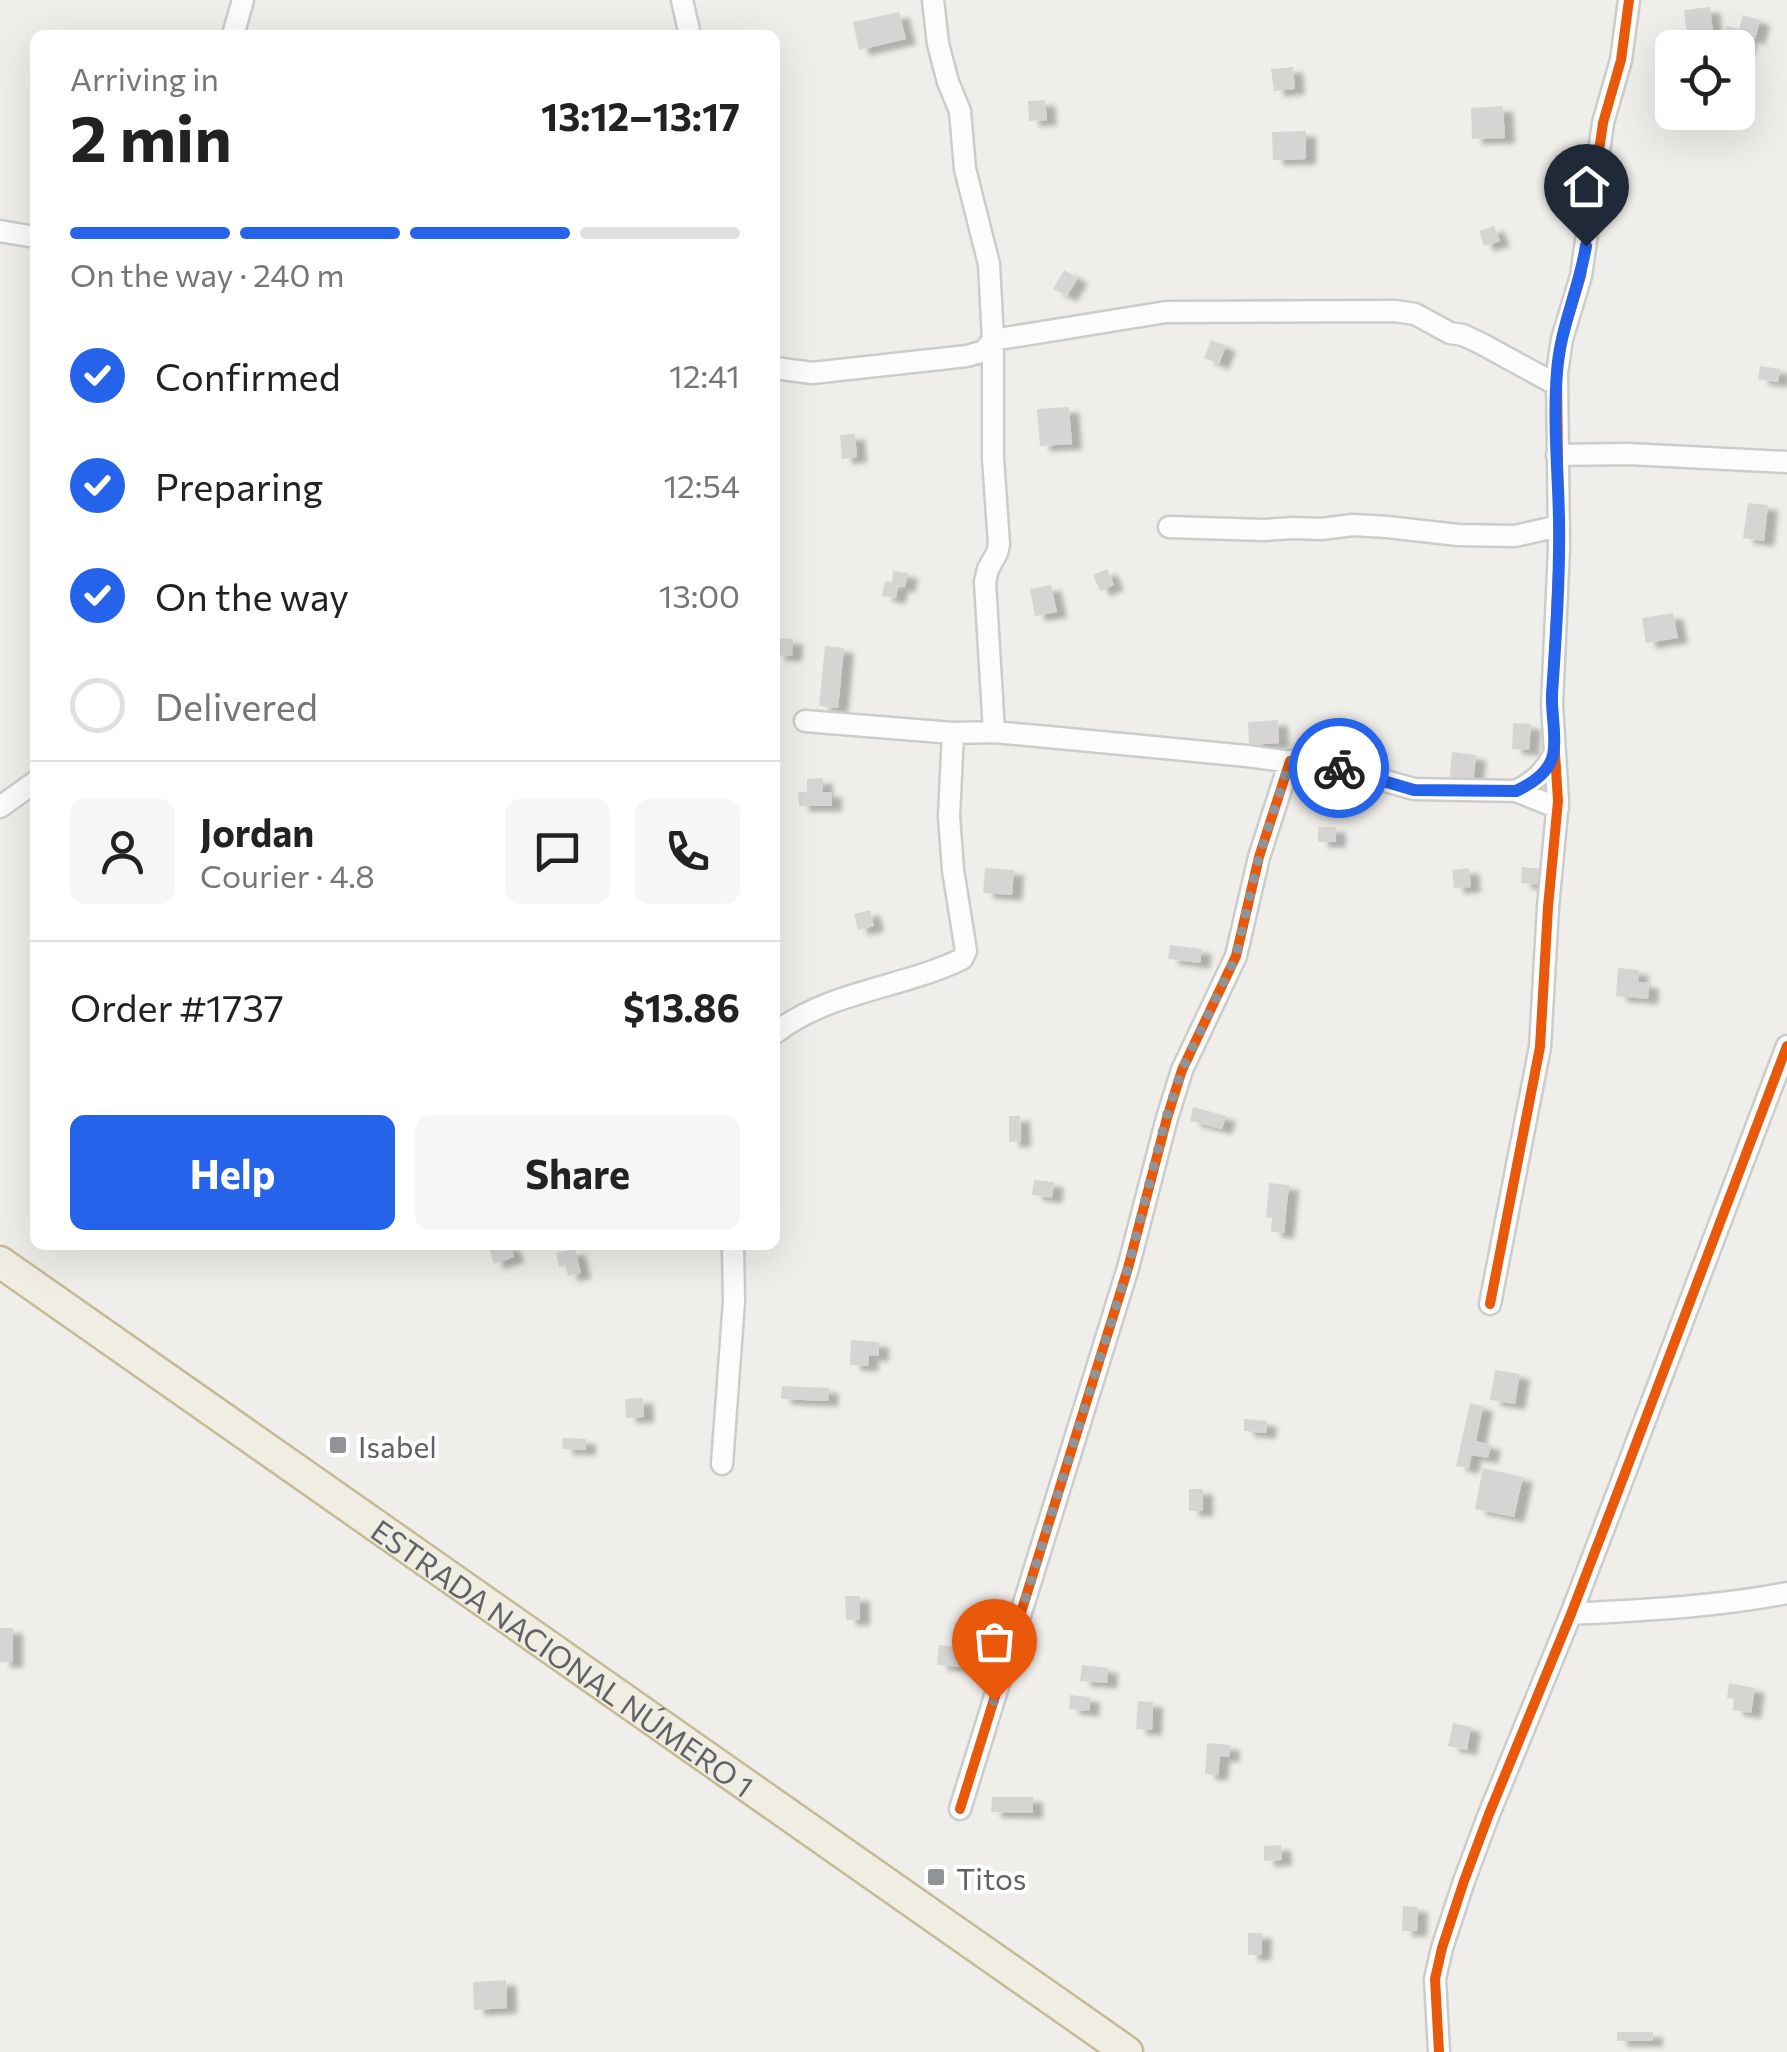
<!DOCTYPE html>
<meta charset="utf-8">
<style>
body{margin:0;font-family:Commissioner,sans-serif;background:#f6f6f6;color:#222;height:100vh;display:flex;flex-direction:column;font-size:38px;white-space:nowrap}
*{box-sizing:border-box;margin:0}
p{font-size:32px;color:#767676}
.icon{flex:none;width:55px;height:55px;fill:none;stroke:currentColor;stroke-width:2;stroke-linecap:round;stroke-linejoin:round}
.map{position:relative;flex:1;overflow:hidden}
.sheet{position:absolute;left:30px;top:30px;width:750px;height:1220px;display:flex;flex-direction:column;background:#fff;border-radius:15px;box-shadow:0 10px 40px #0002}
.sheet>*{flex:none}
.tools{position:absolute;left:1655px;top:30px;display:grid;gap:20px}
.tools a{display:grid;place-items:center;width:100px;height:100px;border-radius:15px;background:#fff;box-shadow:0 10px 40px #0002;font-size:50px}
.pin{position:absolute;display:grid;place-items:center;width:85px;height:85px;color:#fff;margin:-102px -42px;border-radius:50% 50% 50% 0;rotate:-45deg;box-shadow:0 0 10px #0007}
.pin .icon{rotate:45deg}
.courier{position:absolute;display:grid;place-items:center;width:100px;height:100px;margin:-50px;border:8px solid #2563eb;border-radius:50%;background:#fff;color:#222;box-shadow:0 2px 12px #0007}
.overview em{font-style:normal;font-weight:700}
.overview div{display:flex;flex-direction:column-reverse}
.overview{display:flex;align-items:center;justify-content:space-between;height:170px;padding:0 40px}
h1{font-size:65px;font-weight:700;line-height:75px}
.bar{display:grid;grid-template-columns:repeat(4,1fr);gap:15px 10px;align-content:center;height:120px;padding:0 40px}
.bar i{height:12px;border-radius:8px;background:#e0e0e0}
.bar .active{background:#2563eb}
.bar p{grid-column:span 4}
.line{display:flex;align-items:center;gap:25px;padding:0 40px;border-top:2px solid #e0e0e0}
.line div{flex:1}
.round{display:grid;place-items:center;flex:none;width:105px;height:105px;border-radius:15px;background:#f6f6f6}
ol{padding:0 40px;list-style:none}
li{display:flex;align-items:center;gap:30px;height:110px}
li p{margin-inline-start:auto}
li .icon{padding:10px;border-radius:50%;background:#2563eb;color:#fff;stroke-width:4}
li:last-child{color:#767676}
li i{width:55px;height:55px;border:5px solid #e0e0e0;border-radius:50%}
.button{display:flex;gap:20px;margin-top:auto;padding:20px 40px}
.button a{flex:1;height:115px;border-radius:15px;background:#2563eb;color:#fff;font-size:40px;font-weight:700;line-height:115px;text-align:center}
.button a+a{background:#f6f6f6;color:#222}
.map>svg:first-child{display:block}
</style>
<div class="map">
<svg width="1787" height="2052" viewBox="0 0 1787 2052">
<defs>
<filter id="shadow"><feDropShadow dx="10" dy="5.5" stdDeviation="2.5" flood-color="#0004"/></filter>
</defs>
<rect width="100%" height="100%" fill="#efeeea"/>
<path fill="#d6d5d3" filter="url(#shadow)" d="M1710 7 1713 33 1687 36 1684 10Z
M899 12 906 39 859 50 853 22Z
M1743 15 1760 20 1755 39 1748 37 1744 51 1738 48 1722 45 1727 26 1739 29Z
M1293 67 1295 89 1274 91 1271 69Z
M1045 100 1047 120 1029 121 1028 101Z
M1503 106 1505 138 1472 139 1471 108Z
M1306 131V159L1273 160 1272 132Z
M1494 226 1500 241 1484 246 1479 231Z
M1064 270 1078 278 1067 296 1053 289Z
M1211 340 1226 346 1219 364 1204 358Z
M1760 366 1780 369 1778 382 1758 379Z
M1069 407 1072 444 1040 446 1037 409Z
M855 434 857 457 842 459 840 435Z
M1748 503 1768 505 1764 541 1743 538Z
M1107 569 1114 585 1100 591 1093 575Z
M893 571 908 573 905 587 898 586 896 598 882 596 885 581 892 582Z
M1051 585 1057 612 1035 616 1030 589Z
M1673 613 1678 638 1646 643 1642 618Z
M775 638 793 639 792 656 775 655Z
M825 646 844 648 838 708 819 706Z
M1278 720 1279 743 1249 745 1248 722Z
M1513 723 1531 724 1529 750 1512 749Z
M1452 752 1476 755 1473 785 1449 782Z
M823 778V792H832V806H799L798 792H807V779Z
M1318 827H1336V842H1318Z
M1522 867 1545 869 1544 885 1521 883Z
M985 868 1014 870 1012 895 983 893Z
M1469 868 1471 887 1454 888 1452 870Z
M870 910 874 926 858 930 854 914Z
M1170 945 1202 949 1200 963 1168 959Z
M1618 968 1639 970 1638 982 1649 983 1648 999 1616 996Z
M1193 1107 1226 1116 1222 1129 1190 1121Z
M1009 1116H1020L1021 1141 1009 1142Z
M1034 1180 1054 1182 1052 1198 1032 1195Z
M1269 1183 1289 1185 1284 1233 1271 1232 1272 1218 1266 1217Z
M488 1245H510L514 1257 494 1264Z
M575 1249 581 1273 568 1276 566 1266 559 1267 556 1253Z
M851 1340 879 1342V1356L869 1355 868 1366 850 1365Z
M1495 1370 1520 1374 1515 1404 1490 1400Z
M782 1386 829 1388 828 1401 781 1399Z
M643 1398 644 1417 626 1418 625 1399Z
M1470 1403 1483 1406 1476 1441 1491 1445 1488 1458 1471 1455 1469 1468 1456 1466Z
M1244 1419 1267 1421 1266 1433 1244 1431Z
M563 1438 586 1439V1450L562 1449Z
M1483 1468 1523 1477 1514 1517 1475 1509Z
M1189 1489H1203V1511H1189Z
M845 1596H860V1620H846Z
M0 1628H13V1662H0Z
M939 1645 976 1648 974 1668 937 1665Z
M1082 1665 1108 1668 1107 1683 1080 1681Z
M1729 1683 1755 1688 1751 1713 1733 1710 1734 1699 1727 1698Z
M1070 1695 1090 1697 1089 1711 1069 1709Z
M1138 1701 1153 1702 1152 1730 1136 1729Z
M1453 1723 1471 1727 1467 1750 1448 1746Z
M1207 1743 1230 1745 1229 1757 1220 1756 1218 1775 1205 1774Z
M992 1797H1033V1813L991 1812Z
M1281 1845 1282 1860 1264 1861V1846Z
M1403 1906 1418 1907 1417 1931H1402Z
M1248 1933H1262L1261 1955H1248Z
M506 1980 507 2008 474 2010 473 1982Z
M1617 2032H1653V2041H1617Z"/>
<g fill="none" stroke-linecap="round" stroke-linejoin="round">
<defs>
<path id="minor" d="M682 0 690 35
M933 0 938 44 948 82 960 111 965 169 989 264 993 340V458L999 544 997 553 988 569 985 582 994 732
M233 35 243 0
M0 231 35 237
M775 368 812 373 967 356 984 351 993 340 1166 312 1395 311 1415 314 1450 333 1463 335 1482 344 1557 385
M1557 455 1628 454 1787 462
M1169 527 1263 530 1294 528 1321 529 1353 525 1387 527 1458 535 1515 536 1550 528 1559 523
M805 721 953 733 994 732 1038 736 1247 756 1343 769 1414 789 1516 791 1558 808
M1516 791C1534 782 1545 772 1554 754
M0 807 35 782
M775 1033C829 991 902 988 962 959L966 951 953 870 949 816 953 733
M1490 1304 1540 1047 1548 907 1558 801 1552 705 1559 548 1557 373 1562 339 1581 276 1603 123 1621 60 1629 0
M722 1464 734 1301 733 1245
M1571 1614C1643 1610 1716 1607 1787 1593
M960 1809 1128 1268 1167 1118 1182 1070 1236 956 1259 857 1290 761
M1439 2052 1435 1979 1442 1948 1464 1881 1489 1814 1571 1614 1617 1494 1787 1046"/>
<g id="highway">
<path id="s1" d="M0 1262 1127 2052"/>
</g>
</defs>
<use href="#minor" stroke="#cbcccc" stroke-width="25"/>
<use href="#highway" stroke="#c8b996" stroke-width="35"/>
<use href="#minor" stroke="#fdfcfc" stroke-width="20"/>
<use href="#highway" stroke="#f0ede3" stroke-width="30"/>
<defs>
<path id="cycleway" d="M1490 1304 1540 1047 1548 907 1558 801 1552 705 1559 548 1557 373 1562 339 1581 276 1603 123 1621 60 1629 0
M960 1809 1128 1268 1167 1118 1182 1070 1236 956 1259 857 1290 761
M1439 2052 1435 1979 1442 1948 1464 1881 1489 1814 1571 1614 1617 1494 1787 1046"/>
</defs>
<use href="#cycleway" stroke="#fff" stroke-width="16"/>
<use href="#cycleway" stroke="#e8590c" stroke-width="10"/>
</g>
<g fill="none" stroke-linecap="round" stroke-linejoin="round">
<path stroke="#919496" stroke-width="10" stroke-dasharray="0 18" d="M994 1701 1128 1268 1166 1118 1182 1070 1236 956 1259 857 1290 761 1339 768"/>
<path stroke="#2563eb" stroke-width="12" d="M1339 768 1414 790 1516 791C1531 784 1549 773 1553 755 1557 736 1551 713 1552 694 1556 635 1560 576 1559 518 1558 470 1553 420 1557 372 1560 328 1579 289 1586 246"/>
</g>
<g fill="#919496" stroke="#fff" stroke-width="4">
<rect x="328" y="1435" width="20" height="20" rx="5"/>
<rect x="926" y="1867" width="20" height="20" rx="5"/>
</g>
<g text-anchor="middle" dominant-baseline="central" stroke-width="8" stroke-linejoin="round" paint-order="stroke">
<g font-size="30" fill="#5f6368" stroke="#fff" text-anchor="start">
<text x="358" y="1445">Isabel</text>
<text x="956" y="1877">Titos</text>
</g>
<g font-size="30" fill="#5f6368" stroke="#fff">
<text stroke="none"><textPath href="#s1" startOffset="688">ESTRADA NACIONAL NÚMERO 1</textPath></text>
</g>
</g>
</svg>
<div class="tools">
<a><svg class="icon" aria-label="locate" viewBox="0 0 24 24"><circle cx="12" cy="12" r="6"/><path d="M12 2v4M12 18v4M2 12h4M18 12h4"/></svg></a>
</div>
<div class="pin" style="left:994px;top:1701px;background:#ea580c"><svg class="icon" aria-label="bag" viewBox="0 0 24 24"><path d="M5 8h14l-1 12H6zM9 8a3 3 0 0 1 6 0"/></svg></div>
<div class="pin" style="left:1586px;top:246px;background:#1f2937"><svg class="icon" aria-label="home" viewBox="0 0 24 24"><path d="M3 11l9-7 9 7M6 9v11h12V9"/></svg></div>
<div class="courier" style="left:1339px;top:768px"><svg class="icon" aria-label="bike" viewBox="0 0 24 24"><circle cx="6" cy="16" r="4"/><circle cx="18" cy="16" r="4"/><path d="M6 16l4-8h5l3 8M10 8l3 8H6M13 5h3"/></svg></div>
<section class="sheet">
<div class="overview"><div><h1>2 min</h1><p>Arriving in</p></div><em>13:12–13:17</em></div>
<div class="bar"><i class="active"></i><i class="active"></i><i class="active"></i><i></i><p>On the way · 240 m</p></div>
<ol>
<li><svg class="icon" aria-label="check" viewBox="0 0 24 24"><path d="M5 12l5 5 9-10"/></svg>Confirmed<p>12:41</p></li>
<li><svg class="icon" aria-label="check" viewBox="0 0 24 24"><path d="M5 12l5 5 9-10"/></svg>Preparing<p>12:54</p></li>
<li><svg class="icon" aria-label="check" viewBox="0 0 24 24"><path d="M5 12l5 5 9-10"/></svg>On the way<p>13:00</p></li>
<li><i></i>Delivered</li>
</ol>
<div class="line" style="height:180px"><a class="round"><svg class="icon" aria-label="person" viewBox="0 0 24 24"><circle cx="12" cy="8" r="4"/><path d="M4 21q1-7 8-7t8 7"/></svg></a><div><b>Jordan</b><p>Courier · 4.8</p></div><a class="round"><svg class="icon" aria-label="chat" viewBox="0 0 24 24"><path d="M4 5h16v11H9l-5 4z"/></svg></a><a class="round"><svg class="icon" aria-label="phone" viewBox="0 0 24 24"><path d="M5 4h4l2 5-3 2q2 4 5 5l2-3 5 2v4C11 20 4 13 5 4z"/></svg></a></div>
<div class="line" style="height:130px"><div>Order #1737</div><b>$13.86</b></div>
<div class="button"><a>Help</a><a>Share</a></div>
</section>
</div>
